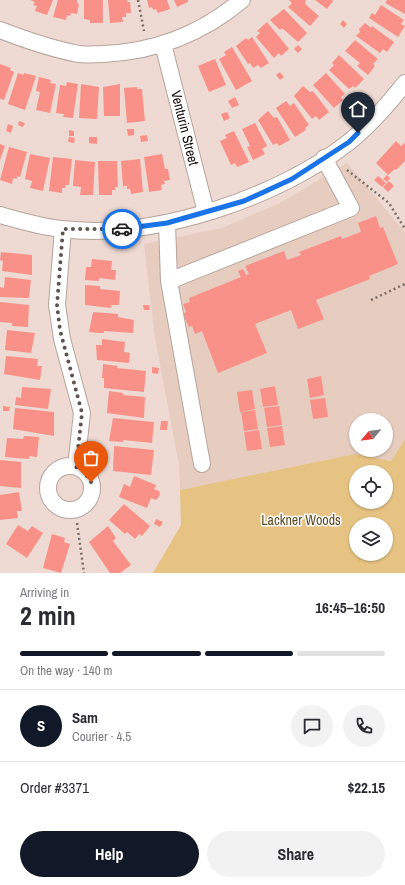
<!DOCTYPE html>
<meta charset="utf-8">
<style>
body{margin:0;font-family:"Archivo Narrow",sans-serif;background:#f2f2f3;color:#2b2b33;height:100vh;display:flex;flex-direction:column;font-size:15px;white-space:nowrap}
*{box-sizing:border-box;margin:0}
p{font-size:13px;color:#7c7c81}
.icon{flex:none;width:22px;height:22px;fill:none;stroke:currentColor;stroke-width:2;stroke-linecap:round;stroke-linejoin:round}
.map{position:relative;height:573px;overflow:hidden}
.details{display:flex;flex-direction:column;background:#fff;flex:1}
.details>*{flex:none}
.needle{width:26px;rotate:241deg}
.fabs{position:absolute;left:349px;top:413px;display:grid;gap:8px}
.fabs a{display:grid;place-items:center;width:44px;height:44px;border-radius:50%;background:#fff;box-shadow:0 1px 3px #0004;font-size:20px}
.pin{position:absolute;display:grid;place-items:center;width:34px;height:34px;color:#fff;margin:-41px -17px;border-radius:50% 50% 50% 0;rotate:-45deg;box-shadow:0 0 4px #0007}
.pin .icon{rotate:45deg}
.courier{position:absolute;display:grid;place-items:center;width:40px;height:40px;margin:-20px;border:3px solid #1a73e8;border-radius:50%;background:#fff;color:#222;box-shadow:0 1px 5px #0007}
.head em{font-style:normal;font-weight:700}
.head div{display:flex;flex-direction:column-reverse}
.head{display:flex;align-items:center;justify-content:space-between;height:68px;padding:0 20px}
h1{font-size:26px;font-weight:700;line-height:30px}
.bar{display:grid;grid-template-columns:repeat(4,1fr);gap:6px 4px;align-content:center;height:48px;padding:0 20px}
.bar i{height:5px;border-radius:3px;background:#e1e1e2}
.bar .on{background:#111827}
.bar p{grid-column:span 4}
.line{display:flex;align-items:center;gap:10px;padding:0 20px;border-top:1px solid #e1e1e2}
.line div{flex:1}
.round{display:grid;place-items:center;flex:none;width:42px;height:42px;border-radius:21px;background:#f2f2f3}
.cta{display:flex;gap:8px;margin-top:auto;padding:8px 20px}
.cta a{flex:1;height:46px;border-radius:24px;background:#111827;color:#fff;font-size:16px;font-weight:700;line-height:46px;text-align:center}
.cta a+a{background:#f2f2f3;color:#2b2b33}
.map>svg:first-child{display:block}
</style>
<div class="map">
<svg width="405" height="573" viewBox="0 0 405 573">
<rect width="100%" height="100%" fill="#eedad2"/>
<path fill="#e7ccc0" fill-rule="evenodd" d="M347 163 405 232V439L391 461 355 454 180 490 179 465 155 338 144 244 222 228 280 203ZM356 420H386V450H356Z"/>
<path fill="#e6c382" fill-rule="evenodd" d="M405 439V573H153L181 525 180 490 355 454 391 461ZM356 472H386V502H356ZM356 524H386V554H356Z"/>
<path fill="#fa9188" d="M30 0H53L47 15 35 11 37 6 33 5 35 2Z
M58 0H77V3L79 4 77 14 71 13 70 16 67 15 66 20 53 17Z
M84 0H103V23H90V20L84 19Z
M108 0H127V2H130L131 13H126V17H122L123 22 110 23Z
M147 0H167L170 9 158 13 156 9 153 10 152 7 149 8Z
M174 0H188V2L177 7Z
M289 0H306L305 4 319 16 310 26 288 7 292 3Z
M315 0H332L333 1 327 9Z
M387 0H405V14L385 3Z
M381 5 404 20 401 24 405 26 398 37 369 18 372 13 375 15Z
M284 9 307 33 298 42 282 28 280 30 270 20Z
M343 20 347 24 344 28 340 24Z
M267 22 289 49 281 56 279 53 274 58 256 37 260 33 257 31Z
M365 23 371 28 372 26 394 42 387 52 383 49 380 53 356 36 360 32 359 29Z
M252 37 269 63 261 68 258 65 253 68 250 63 248 64 236 46 246 38 248 40Z
M355 40 378 59 373 64 375 66 368 75 357 66 360 63 345 51Z
M298 45 302 49 298 53 294 49Z
M232 47 252 81 236 90 219 59 226 55 224 52Z
M339 55 364 79 355 88 353 86 349 89 329 70 334 65 332 63Z
M215 59 226 85 209 92 198 66Z
M0 64 11 68 10 70 14 72 4 100 0 99Z
M280 72 284 77 280 80 276 75Z
M18 73 24 75V73L36 76 25 110 8 104Z
M326 73 345 94 341 97 343 100 334 108 313 85Z
M39 77 51 80 50 83 56 84 50 113 36 110 40 92 36 91Z
M67 82 78 84 73 118 63 117 64 114 56 113 60 85 66 86Z
M81 84 99 87 97 119 79 118Z
M120 84V116H104L103 87Z
M303 86 310 92 313 91 329 112 319 120 316 116 312 119 294 96Z
M137 87V89H142L145 121 127 123 124 88Z
M235 97 239 105 232 108 228 101Z
M286 101 290 106 294 103 309 125 305 128 306 130 295 137 276 108Z
M268 111 274 118 277 117 290 140 279 146 277 143 273 145 258 120Z
M227 112 230 118 224 121 221 114Z
M19 121 25 123 23 127 18 125Z
M255 123 267 146 262 149 265 154 253 160 247 147 250 146 242 129Z
M8 124 13 126 11 133 6 131Z
M127 129H134V135L128 136Z
M69 130 74 131V136H69Z
M234 131 249 162 237 167 235 163 231 165 220 141 227 138 225 135Z
M147 135 148 141 141 142 140 136Z
M69 137 75 138 74 143 68 142Z
M89 137H97V144L89 143Z
M396 141 401 146 404 143 405 144V161L396 170 395 169 388 175 376 163Z
M0 144 5 146 0 160Z
M9 147 27 152 20 177 17 176V179L13 178 12 184 0 180Z
M30 154 50 158 43 191 30 188 32 181 25 179Z
M162 154 165 169H168L170 180 164 181 165 184 161 185 162 190 149 192 144 157Z
M53 157 72 159 69 185H66L65 188H62V193L49 191Z
M140 159 143 192 131 194 130 189H127V186H123L121 161Z
M75 160 95 162 93 195H80L81 187 73 186Z
M98 161H117L118 187H115V190H112V195H99Z
M387 175 390 178 387 182 383 179Z
M378 176 386 183 382 187 374 180Z
M389 181 394 186 388 192 383 187Z
M376 216 380 228 383 227 398 264 369 276 370 279 316 300 324 319 298 329 291 310 255 324 267 353 218 373 202 331 195 334 192 326 189 327 183 314 186 312 183 304 190 302 189 298 241 277 238 271 243 269 246 275 249 274 245 266 284 251 287 260 301 255 299 252 341 236 342 239 361 232 358 223Z
M1 252 32 255V275L2 271 3 261 0 260Z
M92 259 112 261 111 270H116L115 280 99 278V281L85 280 86 267H91Z
M5 277 31 280 29 298 0 297V287L4 288Z
M85 285 100 286V289L120 291 119 305H111V308L85 305Z
M0 302 29 305 28 327 12 326V323L0 322Z
M143 305H149L150 310H144Z
M93 312 118 314V317L134 320 133 333 104 331V333H99L89 332Z
M7 330 35 333 31 353 5 350Z
M102 339 125 342 124 352 130 353 129 363 97 360 96 345H102Z
M6 356 38 359 37 366H42L40 380 4 374Z
M103 364 118 366 117 368 146 371 144 392 104 388V378H102Z
M152 367 159 368 158 374 152 373Z
M321 376 324 395 310 398 307 379Z
M275 386 278 405 263 407 260 389Z
M22 387 51 389 48 409 15 405 16 397 21 398Z
M252 390 255 409 240 412 237 392Z
M109 391 123 393V395L145 397 144 418 107 413Z
M325 398 328 417 313 419 310 400Z
M3 406 10 407 9 411H3Z
M279 406 282 425 267 427 264 408Z
M15 408 54 412V436L13 429Z
M255 410 258 429 244 431 241 412Z
M113 418 154 422 152 443 123 440V442L109 441Z
M161 421H168L167 430H160Z
M282 426 285 445 270 447 267 428Z
M259 430 262 449 247 451 244 432Z
M24 436 39 437 37 457 29 456V459L5 457 7 438 23 439Z
M114 446 154 450 151 475 113 471Z
M0 460 21 462V488L0 486Z
M134 476 156 485 154 489 159 491 160 494 158 498 156 500 151 498 147 508 119 497 124 484 130 487Z
M19 492 22 511H17L18 518 0 520V495Z
M124 504 150 526 142 536 139 534 135 539 127 532 125 534 109 520Z
M156 519 163 522 160 527 154 524Z
M18 525 28 531 32 526 43 533 27 558 6 544Z
M108 526 116 538 113 541 131 565 120 573H110L89 542Z
M52 534 65 538 64 542 70 544 61 573 43 568Z"/>
<g fill="none" stroke-linecap="round" stroke-linejoin="round">
<defs>
<path id="minor" d="M0 30C26 40 51 49 79 54 86 55 95 54 103 54 155 52 203 33 242 0
M163 44 206 212
M0 215C21 221 41 227 62 229 153 240 278 198 349 142 368 127 390 102 405 83
M167 223 169 281 202 464
M63 229 57 305 62 339 82 413 76 467
M169 281 351 208 324 158
M48 488a22 22 0 1 1 44 0a22 22 0 1 1-44 0Z"/>
</defs>
<use href="#minor" stroke="#b6a39b" stroke-width="18"/>
<path stroke="#7b6e69" stroke-width="2.5" stroke-dasharray="2 3" stroke-linecap="butt" d="M138 0 144 31
M347 170 389 203 405 229
M371 300 405 284
M77 523 84 573"/>
<use href="#minor" stroke="#fff" stroke-width="16"/>
</g>
<g fill="none" stroke-linecap="round" stroke-linejoin="round">
<path stroke="#5f534f" stroke-width="4" stroke-dasharray="0 7.2" d="M91 482 83 470 76 467 82 413 60 330 57 305 63 229H122"/>
<path stroke="#1a73e8" stroke-width="5" d="M122 229 167 223 244 201 292 179 349 142 358 133"/>
</g>
<g text-anchor="middle" dominant-baseline="central" stroke-width="3" stroke-linejoin="round" paint-order="stroke">
<g font-size="14" fill="#120b09" stroke="#fff">
<text transform="translate(185 128) rotate(76)">Venturin Street</text>
</g>
<g font-size="14" fill="#604c23" stroke="#fff">
<text x="301" y="520">Lackner Woods</text>
</g>
</g>
</svg>
<div class="fabs">
<a><svg class="needle" viewBox="-14 -14 28 28"><path d="M0-13l5 13h-10z" fill="#e53935"/><path d="M0 13l5-13h-10z" fill="#7c7c81"/></svg></a>
<a><svg class="icon" aria-label="locate" viewBox="0 0 24 24"><circle cx="12" cy="12" r="6"/><path d="M12 2v4M12 18v4M2 12h4M18 12h4"/></svg></a>
<a><svg class="icon" aria-label="layers" viewBox="0 0 24 24"><path d="M12 4l9 5-9 5-9-5zM3 14l9 5 9-5"/></svg></a>
</div>
<div class="pin" style="left:91px;top:482px;background:#ea580c"><svg class="icon" aria-label="bag" viewBox="0 0 24 24"><path d="M5 8h14l-1 12H6zM9 8a3 3 0 0 1 6 0"/></svg></div>
<div class="pin" style="left:358px;top:133px;background:#1f2937"><svg class="icon" aria-label="home" viewBox="0 0 24 24"><path d="M3 11l9-7 9 7M6 9v11h12V9"/></svg></div>
<div class="courier" style="left:122px;top:229px"><svg class="icon" aria-label="car" viewBox="0 0 24 24"><path d="M5 17H2v-5l4-1 3-4h7l3 4 3 1v5h-3M9 17h6M6 11h13"/><circle cx="7" cy="17" r="2"/><circle cx="17" cy="17" r="2"/></svg></div>
</div>
<section class="details">
<div class="head"><div><h1>2 min</h1><p>Arriving in</p></div><em>16:45–16:50</em></div>
<div class="bar"><i class="on"></i><i class="on"></i><i class="on"></i><i></i><p>On the way · 140 m</p></div>
<div class="line" style="height:72px"><b class="round" style="background:#111827;color:#fff">S</b><div><b>Sam</b><p>Courier · 4.5</p></div><a class="round"><svg class="icon" aria-label="chat" viewBox="0 0 24 24"><path d="M4 5h16v11H9l-5 4z"/></svg></a><a class="round"><svg class="icon" aria-label="phone" viewBox="0 0 24 24"><path d="M5 4h4l2 5-3 2q2 4 5 5l2-3 5 2v4C11 20 4 13 5 4z"/></svg></a></div>
<div class="line" style="height:52px"><div>Order #3371</div><b>$22.15</b></div>
<div class="cta"><a>Help</a><a>Share</a></div>
</section>
